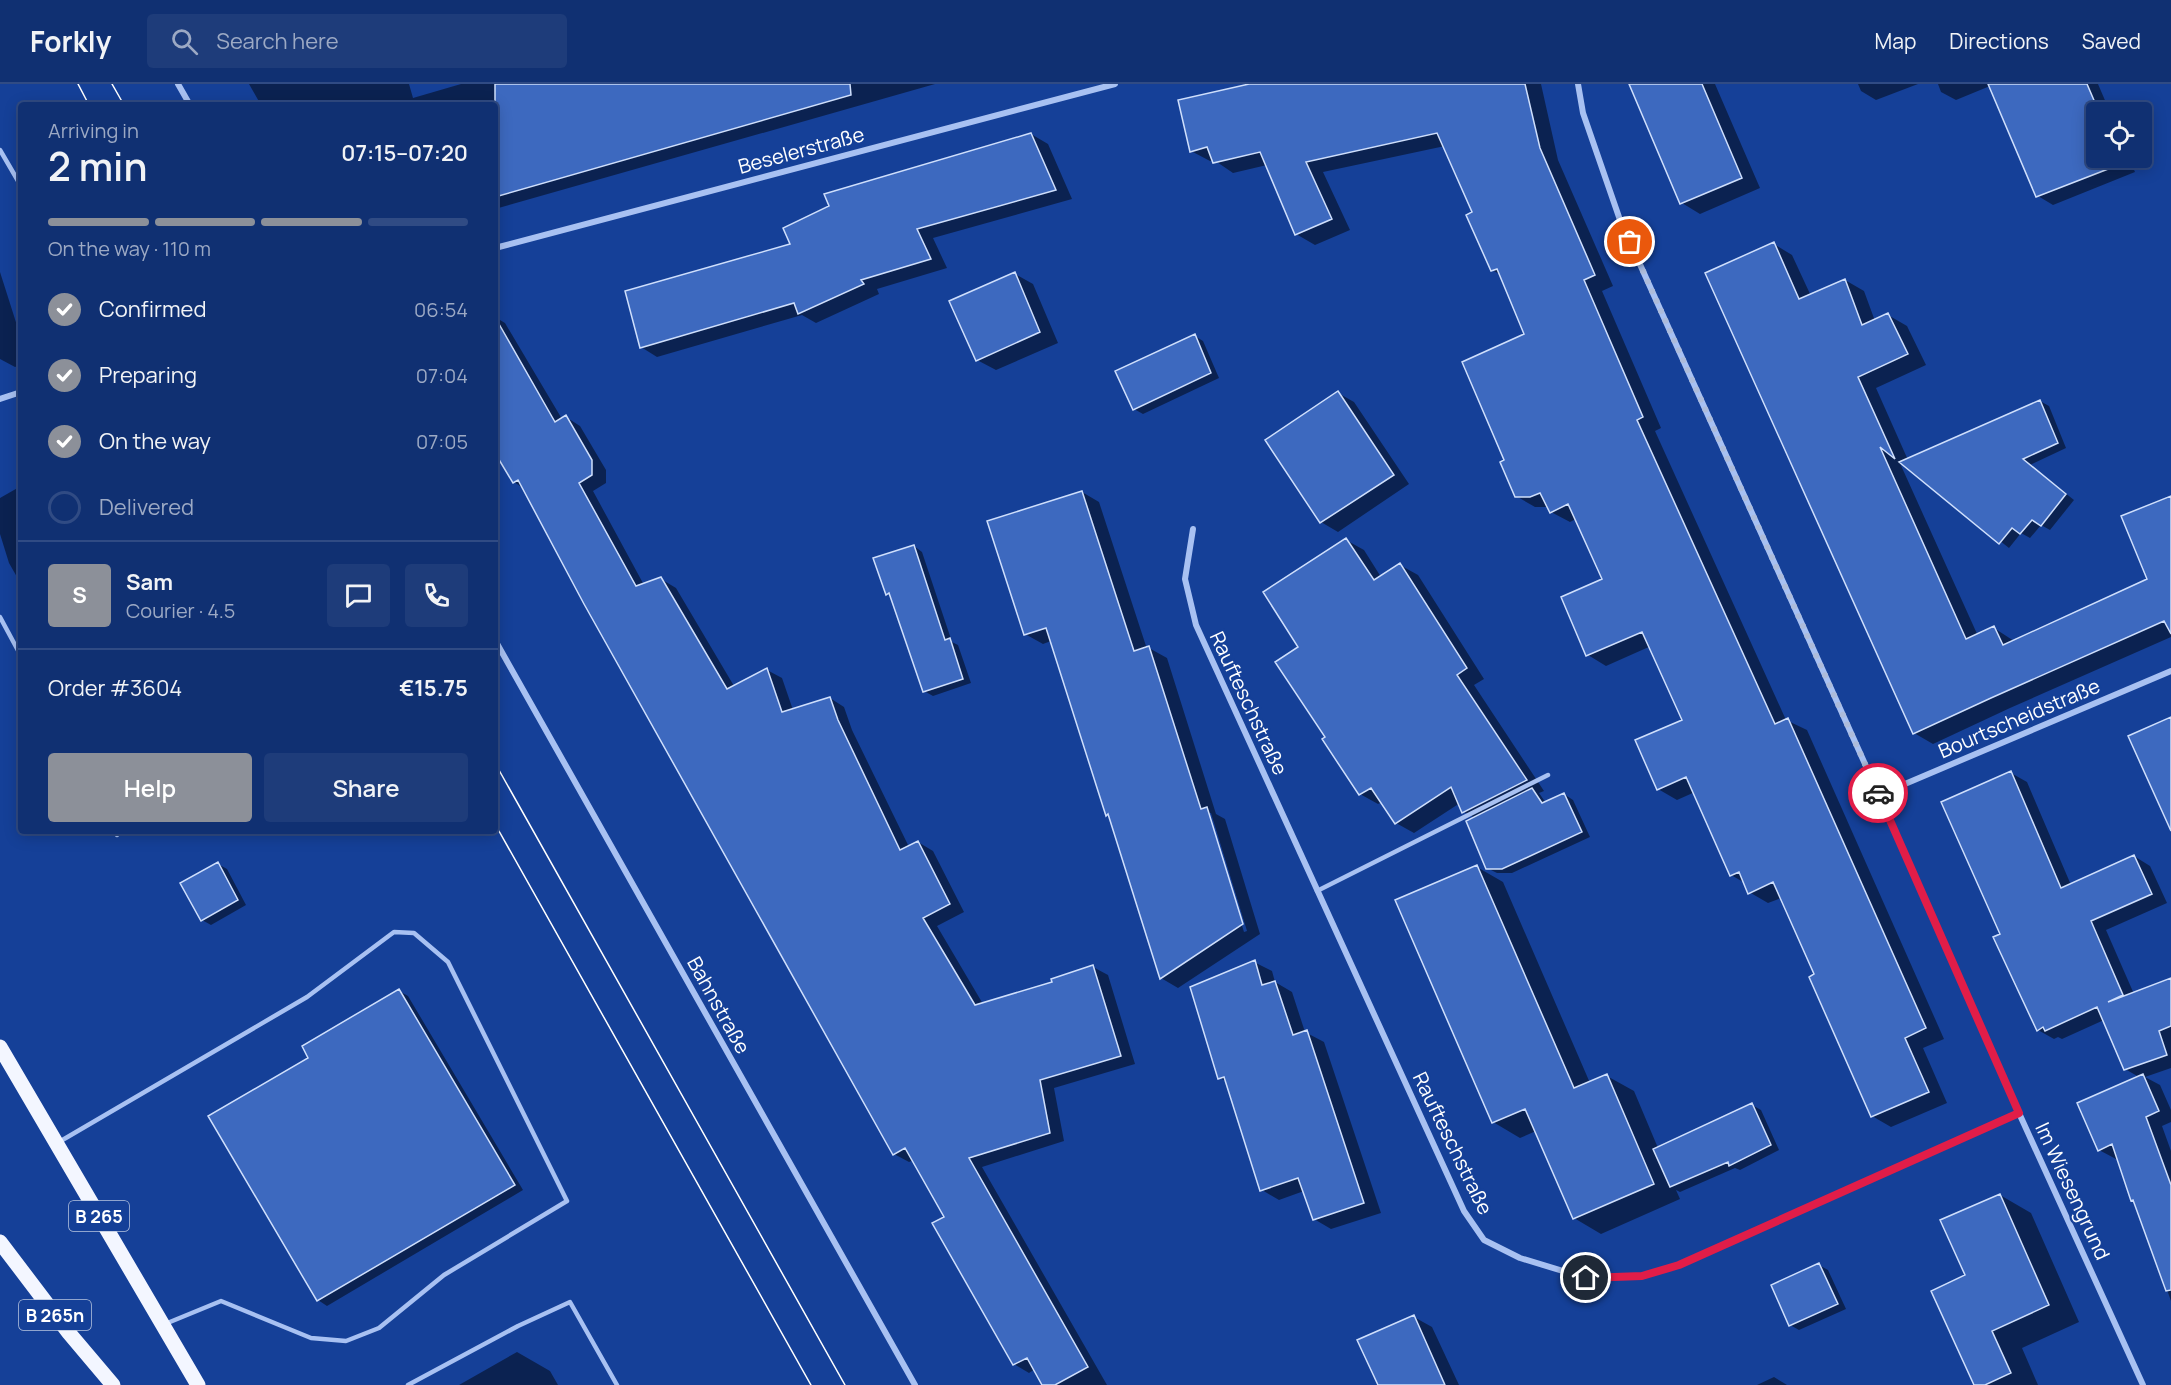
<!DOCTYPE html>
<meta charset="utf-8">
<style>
body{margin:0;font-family:Manrope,sans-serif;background:#1e3c7a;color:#f1f3f6;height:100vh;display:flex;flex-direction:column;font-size:22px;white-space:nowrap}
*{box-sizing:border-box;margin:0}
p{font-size:20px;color:#9ca9c4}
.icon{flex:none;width:33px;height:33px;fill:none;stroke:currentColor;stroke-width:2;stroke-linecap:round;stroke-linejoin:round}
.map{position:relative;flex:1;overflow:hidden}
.sheet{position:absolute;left:18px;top:18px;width:480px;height:732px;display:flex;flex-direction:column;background:#103072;border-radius:6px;box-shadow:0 3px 15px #0003,0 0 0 2px #304b84}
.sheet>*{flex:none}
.tools{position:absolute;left:2086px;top:18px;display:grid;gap:12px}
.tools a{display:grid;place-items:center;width:66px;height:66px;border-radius:6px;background:#103072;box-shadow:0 3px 15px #0003,0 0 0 2px #304b84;font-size:30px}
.pin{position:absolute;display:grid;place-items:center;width:51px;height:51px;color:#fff;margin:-26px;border:3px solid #fff;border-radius:50%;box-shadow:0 2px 6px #0007}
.courier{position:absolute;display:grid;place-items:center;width:60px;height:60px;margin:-30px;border:4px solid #e11d48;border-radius:50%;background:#fff;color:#222;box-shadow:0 2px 8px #0007}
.overview em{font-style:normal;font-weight:600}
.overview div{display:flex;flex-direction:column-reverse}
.overview{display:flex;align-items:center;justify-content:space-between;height:102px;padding:0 30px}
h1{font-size:39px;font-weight:600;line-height:45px}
.bar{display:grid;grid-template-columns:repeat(4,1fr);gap:9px 6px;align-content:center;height:72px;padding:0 30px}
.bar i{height:8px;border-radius:4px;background:#304b84}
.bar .selected{background:#8c9099}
.bar p{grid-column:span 4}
.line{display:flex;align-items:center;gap:15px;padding:0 30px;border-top:2px solid #304b84}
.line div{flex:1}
.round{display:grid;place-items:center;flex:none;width:63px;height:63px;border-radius:6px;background:#1e3c7a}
ol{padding:0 30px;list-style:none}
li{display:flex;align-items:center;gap:18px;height:66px}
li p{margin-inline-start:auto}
li .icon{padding:6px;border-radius:50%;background:#8c9099;color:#fff;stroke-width:4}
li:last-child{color:#9ca9c4}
li i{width:33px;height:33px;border:3px solid #304b84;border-radius:50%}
.cta{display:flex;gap:12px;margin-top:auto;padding:12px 30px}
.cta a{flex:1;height:69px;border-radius:6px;background:#8c9099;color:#fff;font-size:24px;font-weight:600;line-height:69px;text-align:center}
.cta a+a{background:#1e3c7a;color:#f1f3f6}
header{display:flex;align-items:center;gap:36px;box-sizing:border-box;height:84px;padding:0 30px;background:#103072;border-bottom:2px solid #304b84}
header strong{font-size:28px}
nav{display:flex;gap:33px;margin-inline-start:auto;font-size:21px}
.search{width:420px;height:54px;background:#1e3c7a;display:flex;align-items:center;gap:15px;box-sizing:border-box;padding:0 21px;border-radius:6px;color:#9ca9c4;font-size:22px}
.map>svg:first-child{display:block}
</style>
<header>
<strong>Forkly</strong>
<div class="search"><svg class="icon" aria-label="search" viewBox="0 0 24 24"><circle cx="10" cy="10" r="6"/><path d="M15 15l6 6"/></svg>Search here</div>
<nav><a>Map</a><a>Directions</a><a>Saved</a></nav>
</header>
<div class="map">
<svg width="2171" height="1301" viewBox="0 0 2171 1301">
<rect width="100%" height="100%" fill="#154098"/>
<path fill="#0007" fill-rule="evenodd" d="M249 0H409L413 14 461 0H935L495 125V21H261Z
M1259 0H1541L1558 76 1613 202 1602 207 1661 344 1655 347 1786 636 1807 646 1944 955 1923 964 1947 1019 1891 1043 1872 1032 1816 891 1781 814 1768 819 1749 808 1745 799 1731 791 1695 708 1677 716 1658 705 1684 637 1651 562 1606 582 1588 571 1604 496 1576 435 1570 438 1551 428 1549 423H1535L1516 412 1506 377 1526 251 1501 191 1492 186 1474 129 1445 62 1323 88 1350 146 1315 161 1296 150 1267 81 1233 89 1214 76 1210 77 1191 67Z
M1630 0H1715L1760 104 1700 130 1682 119Z
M1858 0H1918L1876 16 1861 7Z
M1938 0H2098L2110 28H2097V74H2129L2135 88 2053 121 2038 112 1990 2 1956 16 1941 8Z
M1031 50 1048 60 1072 115 933 154 947 184 877 205 879 210 816 239 802 231 657 273 641 263 792 161 831 123Z
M1774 160 1792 171 1811 212 1845 196 1864 207 1875 237 1888 231 1907 242 1926 281 1876 304 1908 376 2040 317 2049 322 2066 364 2030 381 2074 416 2050 446 2041 441 2030 454 2021 449 2009 464 1899 377 1978 552 1994 544 2014 557 2149 496 2171 413V553L2010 624 1933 660 1914 649Z
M0 188 21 254V281L15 283 0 275Z
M1015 190 1033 200 1058 259 996 286 977 276Z
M495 233 505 239 562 335 566 333 580 342 606 386V399L593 407 644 501 661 495 676 504 734 602 767 586 782 594 793 626 830 614 844 623 852 646 909 763 918 758 933 767 964 828 937 842 983 920 1054 899 1093 883 1108 891 1135 980 1054 1004 1064 1057 982 1083 1107 1301H1044L1035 1285 1029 1289 1014 1280 946 1133 914 1076 909 1078 894 1070 523 404 514 398 495 365Z
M1195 252 1203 257 1219 294 1143 330 1134 325Z
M1338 309 1354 318 1409 400 1338 448 1321 438Z
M21 402V500L9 479 0 450V414Z
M1082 408 1099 418 1147 565 1149 564 1167 574 1216 730 1225 735 1260 850 1178 904 1161 894 1111 733 1107 731 1051 557 1043 560 1025 550ZM1207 729H1211L1247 847 1244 848Z
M1346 456 1364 466 1381 493 1400 481 1418 491 1484 595 1474 601 1544 707 1539 709 1546 719 1564 710 1573 716 1590 753 1512 789H1497L1487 784 1475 734 1464 728 1460 719 1414 749 1396 739 1382 718 1378 720 1360 710 1327 653 1300 563Z
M914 462 922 468 952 558 958 561 971 599 933 612 924 607 892 512 887 510Z
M2011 689 2027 698 2071 801 2134 772 2150 782 2167 819 2106 846 2134 910 2171 896V984L2145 993 2160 1001 2171 1026V1038L2162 1042 2171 1067V1217L2136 1118 2132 1116 2118 1074 2116 1075 2099 1066 2139 993 2125 985 2104 936 2062 955 2058 953 2054 955 2038 946 2002 851Z
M218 780 227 785 246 821 211 841 202 836Z
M1477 783 1503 798 1590 999 1607 992 1634 1007 1658 1064 1752 1021 1761 1026 1779 1066 1740 1086 1735 1084 1680 1108 1676 1106 1680 1115 1601 1150 1574 1134 1536 1047 1520 1054 1493 1038Z
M1254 878 1272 887 1275 898 1292 908 1305 948 1324 958 1381 1129 1331 1145 1314 1135 1304 1107 1279 1116 1262 1106 1227 998 1220 994Z
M399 907 408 912 523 1106 327 1222 318 1216 310 974Z
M2000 1111 2031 1129 2079 1238 2022 1264 2038 1301H1976L1967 1192Z
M1819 1181 1828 1186 1846 1225 1799 1246 1790 1241Z
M1414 1233 1432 1243 1459 1301H1379Z
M517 1268 550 1287 558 1301H459Z
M1774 1293 1787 1301H1757Z"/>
<path fill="#3d69bf" stroke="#cfdffc" stroke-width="1.5" d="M495 0H850L851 11 495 113Z
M1249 0H1525L1540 64 1595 191 1584 196 1643 333 1637 336 1775 640 1788 634 1926 944 1905 954 1929 1008 1871 1033 1809 893 1814 890 1773 798 1748 810 1739 788 1730 792 1686 693 1657 706 1635 656 1682 636 1642 548 1586 572 1561 513 1602 495 1568 420 1550 429 1540 409 1530 413H1515L1500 378 1504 376 1462 278 1524 250 1497 185 1491 187 1466 131 1472 128 1437 49 1306 78 1332 135 1295 151 1260 68 1213 79 1207 63 1190 68 1178 16Z
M1629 0H1702L1742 94 1680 120Z
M1988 0H2087L2099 28H2097V74H2118L2121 80 2036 113Z
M1031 49 1056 106 917 145 931 175 861 196 864 200 798 230 794 219 640 264 625 207 790 160 783 144 829 122 824 110Z
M1774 158 1799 215 1845 195 1862 241 1888 229 1908 270 1858 293 1895 375 1880 363 1966 555 1994 542 2003 561 2147 495 2121 432 2171 412V550L2164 537 1991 614 1913 650 1705 189Z
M1015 188 1040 248 976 277 949 217Z
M495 233 555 338 566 331 592 376V391L579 399 636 502 661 493 727 605 767 584 782 628 830 613 838 636 900 766 918 757 950 820 923 834 975 921 1052 898 1051 895 1093 881 1121 972 1040 996 1050 1049 969 1074 1088 1283 1055 1301H1042L1027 1274 1013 1281 932 1139 944 1133 905 1064 893 1071 584 520 518 396 513 399 495 369Z
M1195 250 1211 289 1133 326 1115 287Z
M1338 307 1394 391 1320 439 1265 356Z
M2040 316 2058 359 2023 375 2066 410 2041 442 2032 436 2020 450 2012 444 1999 460 1899 378Z
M1082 407 1134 567 1149 562 1201 725 1207 723 1243 840 1160 895 1108 730 1106 732 1046 544 1024 551 987 437Z
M1346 454 1374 496 1400 479 1467 584 1457 591 1527 696 1462 729 1451 703 1395 740 1371 704 1359 711 1322 655 1325 653 1275 578 1298 563 1263 508Z
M914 461 945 556 950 554 963 595 923 608 889 509 886 511 873 474Z
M2171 633V747L2128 652Z
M2011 687 2061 804 2134 771 2152 810 2091 837 2123 911 2108 918 2171 894V942L2159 947 2167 971 2124 986 2097 923 2045 947 2043 943 2037 947 1993 853 2000 850 1941 718Z
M1532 704 1542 719 1564 709 1582 748 1502 785H1486L1466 737Z
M218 778 238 816 201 837 180 799Z
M1477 781 1574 1004 1607 990 1654 1100 1573 1135 1525 1025 1492 1039 1395 816Z
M1255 876 1262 901 1275 897 1293 951 1307 946 1364 1119 1313 1136 1298 1094 1260 1107 1224 993 1218 995 1190 903Z
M399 905 515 1101 317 1217 208 1032 308 974 302 962Z
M2143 990 2159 1027 2146 1033 2171 1101V1206L2166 1207 2133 1116 2131 1117 2112 1060 2098 1067 2077 1019Z
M1752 1019 1771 1061 1729 1082 1728 1078 1670 1103 1653 1065Z
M2000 1110 2049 1221 1992 1247 2011 1289 1985 1301H1974L1931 1207 1965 1191 1940 1136Z
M1819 1179 1838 1220 1789 1242 1771 1201Z
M1414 1231 1445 1301H1378L1357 1256Z"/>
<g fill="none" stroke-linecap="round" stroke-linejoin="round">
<path stroke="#a8c1f2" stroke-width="4.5" d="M0 66 21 102
M0 533 21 572
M115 747 117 751
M1317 807 1548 691
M59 1058 307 913 394 848 414 849 448 878 567 1117 444 1191 379 1244 346 1257 311 1254 221 1217 165 1240
M408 1301 518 1242 570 1218 617 1301"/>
<path stroke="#a8c1f2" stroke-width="6" d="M178 0 190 21
M1578 0 1583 29 1620 136 1879 711 2019 1029 2143 1301
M495 164 1115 0
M0 315 21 308
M1193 445 1185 495 1196 541 1464 1127 1484 1156 1520 1174 1586 1194 1642 1192 1679 1181 2019 1029
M495 556 915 1301
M1879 711 2171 587"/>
<path stroke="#f3f6ff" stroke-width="15" d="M0 963 198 1301
M0 1158 69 1249 113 1301"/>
<path stroke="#fff" stroke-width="1.5" d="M78 0 89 21
M112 0 124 21
M495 679 845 1301
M495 740 811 1301"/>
</g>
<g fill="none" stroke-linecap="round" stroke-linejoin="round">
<path stroke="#adbcdb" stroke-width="6" stroke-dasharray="0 10.8" d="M1630 158 1878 709"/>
<path stroke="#e11d48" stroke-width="8" d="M1586 1194 1642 1192 1679 1181 2019 1029 1878 709"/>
</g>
<g text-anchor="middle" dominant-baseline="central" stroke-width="4.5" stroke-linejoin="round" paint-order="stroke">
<g fill="#154098" stroke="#b9c6e0" stroke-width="1.5">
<rect x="69" y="1117" width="60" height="30" rx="4.5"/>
<rect x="19" y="1216" width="72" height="30" rx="4.5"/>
</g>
<g font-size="18" font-weight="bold" fill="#fff">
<text x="99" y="1132">B 265</text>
<text x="55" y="1231">B 265n</text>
</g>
<g font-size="20" fill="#fff" stroke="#154098">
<text transform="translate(801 66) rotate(-15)">Beselerstraße</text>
<text transform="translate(1249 619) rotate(65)">Raufteschstraße</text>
<text transform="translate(2019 634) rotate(-23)">Bourtscheidstraße</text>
<text transform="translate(719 921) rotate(61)">Bahnstraße</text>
<text transform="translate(1453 1059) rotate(64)">Raufteschstraße</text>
<text transform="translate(2073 1107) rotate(65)">Im Wiesengrund</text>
</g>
</g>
</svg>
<div class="tools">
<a><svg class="icon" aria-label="locate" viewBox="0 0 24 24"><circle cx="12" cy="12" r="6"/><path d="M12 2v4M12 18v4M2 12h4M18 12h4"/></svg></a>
</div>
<div class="pin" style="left:1630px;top:158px;background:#ea580c"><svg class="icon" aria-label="bag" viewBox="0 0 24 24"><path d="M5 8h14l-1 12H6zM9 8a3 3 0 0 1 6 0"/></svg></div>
<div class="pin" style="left:1586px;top:1194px;background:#1f2937"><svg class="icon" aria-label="home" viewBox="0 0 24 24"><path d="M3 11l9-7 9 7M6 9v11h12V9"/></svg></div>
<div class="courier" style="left:1878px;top:709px"><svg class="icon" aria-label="car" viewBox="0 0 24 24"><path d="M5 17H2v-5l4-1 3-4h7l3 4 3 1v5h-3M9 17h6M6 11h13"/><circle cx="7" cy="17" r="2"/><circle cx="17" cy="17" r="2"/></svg></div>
<section class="sheet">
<div class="overview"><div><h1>2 min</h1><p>Arriving in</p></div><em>07:15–07:20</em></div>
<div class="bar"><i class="selected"></i><i class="selected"></i><i class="selected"></i><i></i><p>On the way · 110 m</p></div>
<ol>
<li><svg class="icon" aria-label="check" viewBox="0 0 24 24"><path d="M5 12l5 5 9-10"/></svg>Confirmed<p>06:54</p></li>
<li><svg class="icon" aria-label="check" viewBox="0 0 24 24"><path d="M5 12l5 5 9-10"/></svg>Preparing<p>07:04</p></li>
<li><svg class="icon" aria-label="check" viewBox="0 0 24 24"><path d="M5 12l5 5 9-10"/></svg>On the way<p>07:05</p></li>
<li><i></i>Delivered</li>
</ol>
<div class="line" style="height:108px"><b class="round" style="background:#8c9099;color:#fff">S</b><div><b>Sam</b><p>Courier · 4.5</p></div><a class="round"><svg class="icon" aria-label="chat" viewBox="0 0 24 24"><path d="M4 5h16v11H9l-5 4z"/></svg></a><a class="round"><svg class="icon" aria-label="phone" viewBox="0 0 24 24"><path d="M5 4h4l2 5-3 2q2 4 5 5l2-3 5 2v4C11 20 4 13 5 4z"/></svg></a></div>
<div class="line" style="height:78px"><div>Order #3604</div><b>€15.75</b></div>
<div class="cta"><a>Help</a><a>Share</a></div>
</section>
</div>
